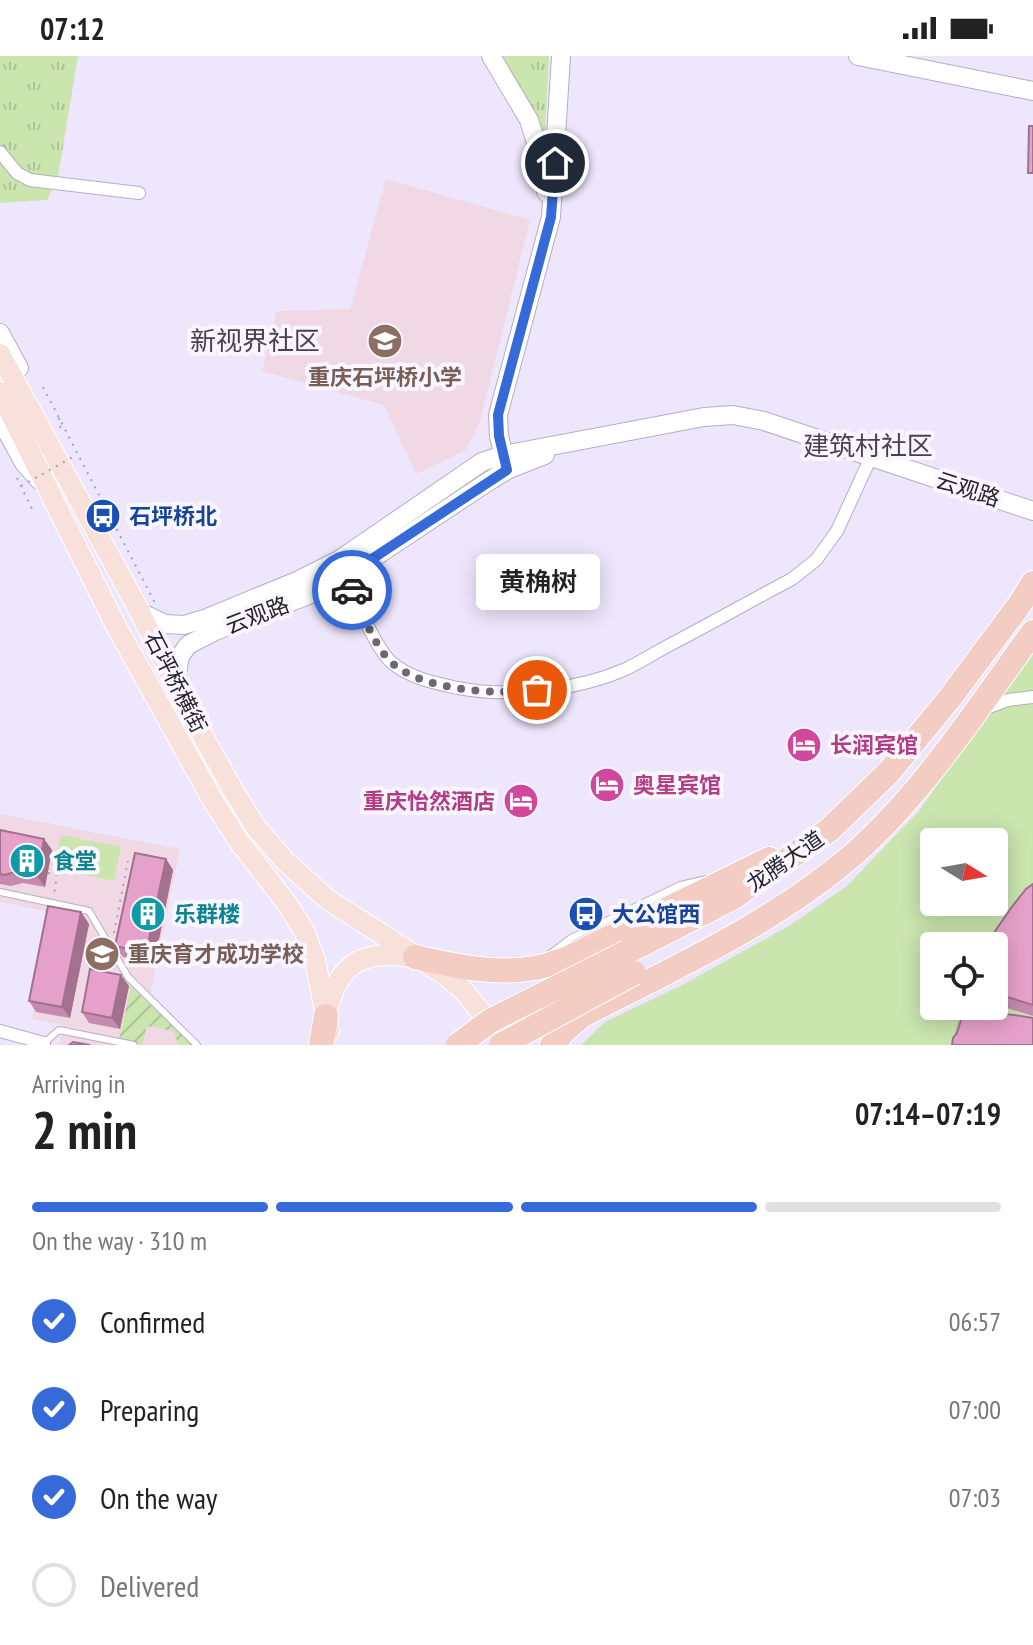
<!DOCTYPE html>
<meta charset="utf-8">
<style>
body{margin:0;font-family:"PT Sans Narrow","Noto Sans SC",sans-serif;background:#f2f2f2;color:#222;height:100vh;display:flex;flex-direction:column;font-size:30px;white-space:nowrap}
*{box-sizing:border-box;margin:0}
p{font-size:26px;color:#767676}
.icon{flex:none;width:44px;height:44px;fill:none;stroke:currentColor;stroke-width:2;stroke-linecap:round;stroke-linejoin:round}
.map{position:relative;height:989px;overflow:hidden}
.side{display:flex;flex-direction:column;background:#fff;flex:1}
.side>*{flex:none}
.needle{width:52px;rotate:101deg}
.controls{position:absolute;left:920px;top:772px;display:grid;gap:16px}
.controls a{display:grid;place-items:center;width:88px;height:88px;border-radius:8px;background:#fff;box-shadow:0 4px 20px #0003;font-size:40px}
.pin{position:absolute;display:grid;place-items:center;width:68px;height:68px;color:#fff;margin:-34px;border:4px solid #fff;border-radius:50%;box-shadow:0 2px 8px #0007}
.courier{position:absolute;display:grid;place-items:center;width:80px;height:80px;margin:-40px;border:6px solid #366ad9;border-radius:50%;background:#fff;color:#222;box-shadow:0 2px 10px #0007}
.bubble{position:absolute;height:56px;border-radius:8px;background:#fff;box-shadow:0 4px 20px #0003;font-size:26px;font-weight:600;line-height:56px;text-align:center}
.summary em{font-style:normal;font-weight:600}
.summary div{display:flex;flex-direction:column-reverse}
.summary{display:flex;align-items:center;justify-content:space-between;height:136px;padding:0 32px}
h1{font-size:52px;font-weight:600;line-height:60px}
.bar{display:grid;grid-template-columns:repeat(4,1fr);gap:12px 8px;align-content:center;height:96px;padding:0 32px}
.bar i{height:10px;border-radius:6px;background:#e0e0e0}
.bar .on{background:#366ad9}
.bar p{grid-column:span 4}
ol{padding:0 32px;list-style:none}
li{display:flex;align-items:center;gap:24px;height:88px}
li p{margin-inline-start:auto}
li .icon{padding:8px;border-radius:50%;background:#366ad9;color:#fff;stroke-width:4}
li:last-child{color:#767676}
li i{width:44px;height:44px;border:4px solid #e0e0e0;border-radius:50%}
.status{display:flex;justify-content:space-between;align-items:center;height:56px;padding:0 40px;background:#fff;direction:ltr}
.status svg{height:22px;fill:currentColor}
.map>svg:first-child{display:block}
</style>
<div class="status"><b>07:12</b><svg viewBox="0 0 49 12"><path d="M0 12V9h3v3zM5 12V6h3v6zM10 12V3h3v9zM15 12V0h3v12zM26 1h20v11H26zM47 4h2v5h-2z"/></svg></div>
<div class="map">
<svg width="1033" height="989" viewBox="0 0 1033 989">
<defs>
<pattern id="park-tufts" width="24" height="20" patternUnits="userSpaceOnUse" patternTransform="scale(2)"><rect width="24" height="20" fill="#cae5ae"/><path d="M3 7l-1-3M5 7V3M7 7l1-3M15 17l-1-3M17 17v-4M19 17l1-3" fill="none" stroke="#adc496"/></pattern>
<pattern id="garden-furrows" width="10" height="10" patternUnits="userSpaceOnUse" patternTransform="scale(2)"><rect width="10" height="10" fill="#cae5ae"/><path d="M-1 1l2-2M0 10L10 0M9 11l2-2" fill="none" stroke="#adc496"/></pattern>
</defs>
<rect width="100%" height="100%" fill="#eee6fc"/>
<path fill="#f0d9e4" d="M386 123 530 164 480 366 466 394 416 418 384 349 262 315 277 255 350 253Z
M0 758 180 793 150 939 201 989H59L63 969 32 963 54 857 0 846Z"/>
<path fill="#cae5ae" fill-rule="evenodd" d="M1033 594V989H581L605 966 684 928 789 870 847 830 918 756ZM934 786H994V846H934ZM934 890H994V950H934Z
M61 779 121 791 114 825 55 813Z"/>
<path fill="url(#park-tufts)" d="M0 0H78L58 121 47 144 0 147Z
M498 0H549L544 93Z"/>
<path fill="url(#garden-furrows)" d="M131 930 192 989H178L174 975 147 970 142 989 119 984Z"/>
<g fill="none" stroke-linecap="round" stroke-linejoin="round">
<defs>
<path id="lane" d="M0 836 89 855 128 921 197 989
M546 901 571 882 680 829 707 823
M44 987 59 974 134 989"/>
<path id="street" d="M0 96 17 117 30 124 139 137
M346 520C356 542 373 589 391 606 409 622 435 627 458 632 509 642 578 634 626 613 644 604 661 593 679 584 717 564 754 543 792 523L816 504 837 475 871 401
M984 653 1008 644 1033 641
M0 975 44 987V989
M959 989 970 950"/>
<path id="secondary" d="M491 0 529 64 538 93 546 136
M858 0 1033 35
M0 277 19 312
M0 363 24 407 39 424
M506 408 499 380 498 359 551 161 561 0
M140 556 165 568 184 569 207 562 297 525 339 504 482 406 503 399 704 361 733 359 764 365 1033 455
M178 634 177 617 180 600 188 589 215 575 306 540 346 520 486 427 507 414 545 399"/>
<path id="primary" d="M0 298 140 556 179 637 233 734 255 770 286 806 327 843 445 919 463 934 500 979 505 989
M0 336 115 568 212 743 237 783 288 849 304 875 315 904 329 975
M327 956C338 908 362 893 410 901"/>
<path id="highway" d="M627 896 734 841 829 774 889 716 949 643 1020 548 1033 527
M415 901C454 910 495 919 535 912 546 910 556 906 566 903L769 803
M321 989 326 960
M552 989 566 973 583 959C676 911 774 867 854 798 924 736 978 652 1033 576"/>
</defs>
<use href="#lane" stroke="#b5aec3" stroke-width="8"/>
<use href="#street" stroke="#b5aec3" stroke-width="14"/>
<use href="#secondary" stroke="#b5aec3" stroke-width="20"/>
<use href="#primary" stroke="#fff" stroke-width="22"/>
<use href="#highway" stroke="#fff" stroke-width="26"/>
<path stroke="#a7a1b2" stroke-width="2" stroke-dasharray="2 6" stroke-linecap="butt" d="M43 331 155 547
M59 362 61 376
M17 422 34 457
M48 817 57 819 54 838
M114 877 128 805
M94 914 99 889"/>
<use href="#lane" stroke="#fff" stroke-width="6"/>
<use href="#street" stroke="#fff" stroke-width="12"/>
<use href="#secondary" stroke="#fff" stroke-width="18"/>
<use href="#primary" stroke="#f8e0db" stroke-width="20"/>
<use href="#highway" stroke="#f3ccc3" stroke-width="24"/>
<defs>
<path id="highway-bridge" d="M458 989 490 965 627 896
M501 989 634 917"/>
</defs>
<use href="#highway-bridge" stroke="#fff" stroke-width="26" stroke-linecap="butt"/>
<path stroke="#a7a1b2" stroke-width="2" stroke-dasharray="2 6" stroke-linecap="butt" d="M21 430 73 401"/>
<use href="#highway-bridge" stroke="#f3ccc3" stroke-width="24"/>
</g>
<path fill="#c68aae" d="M0 774 44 783 52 794 45 831 23 827 11 830 0 828Z
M166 803 173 814 154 908 123 901 115 890Z
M1033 828V960L994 948V890L991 881Z
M81 856 89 868 70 962 36 956 29 945Z
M121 919 129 930 120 973 89 967 82 956Z"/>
<path fill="#a1718d" d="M44 783 52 794 45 831 37 820Z
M166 803 173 814 154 908 146 897Z
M81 856 89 868 70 962 62 951Z
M121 919 129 930 120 973 112 962Z"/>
<path fill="#e6a1ca" stroke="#a1718d" stroke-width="2" d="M1029 70H1033V117H1028Z
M0 774 44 783 37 820 15 816 4 819 0 818Z
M135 797 166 803 146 897 115 890Z
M1033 828V949L994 937V890H984L986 885 991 881 1011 852 1026 833Z
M48 850 81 856 62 951 29 945Z
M90 913 121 919 112 962 82 956Z
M964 954 1014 959 1033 962V989H952L953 982 957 977Z
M73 986 90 989H69Z"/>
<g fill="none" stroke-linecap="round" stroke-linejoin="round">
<path stroke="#6c6774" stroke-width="8" stroke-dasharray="0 14.4" d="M352 534C362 555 373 588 390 605 420 635 497 639 537 634"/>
<path stroke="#366ad9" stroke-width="10" d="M352 534 346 520 507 414 499 380 498 359 551 161 555 107"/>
</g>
<defs>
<symbol id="school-disc" viewBox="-11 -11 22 22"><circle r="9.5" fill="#8d6e63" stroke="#f9f6ff"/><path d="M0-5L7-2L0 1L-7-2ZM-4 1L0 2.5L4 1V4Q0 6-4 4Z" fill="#fff"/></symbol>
<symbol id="bus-disc" viewBox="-11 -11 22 22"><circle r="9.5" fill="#1a4fb4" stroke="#f9f6ff"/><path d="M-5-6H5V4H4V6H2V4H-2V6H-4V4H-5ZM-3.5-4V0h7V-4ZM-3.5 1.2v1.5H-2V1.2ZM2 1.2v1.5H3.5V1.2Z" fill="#fff"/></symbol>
<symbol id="hotel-disc" viewBox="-11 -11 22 22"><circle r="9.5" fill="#d1479c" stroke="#f9f6ff"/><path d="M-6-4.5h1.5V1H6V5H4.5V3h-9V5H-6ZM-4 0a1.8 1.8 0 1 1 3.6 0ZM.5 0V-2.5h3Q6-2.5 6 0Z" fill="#fff"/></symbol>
<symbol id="building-disc" viewBox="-11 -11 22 22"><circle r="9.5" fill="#0f9aa8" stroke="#f9f6ff"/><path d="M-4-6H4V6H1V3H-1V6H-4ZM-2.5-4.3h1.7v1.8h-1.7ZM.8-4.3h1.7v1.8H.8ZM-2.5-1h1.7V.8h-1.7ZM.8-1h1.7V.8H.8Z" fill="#fff"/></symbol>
</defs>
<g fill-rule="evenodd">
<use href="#school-disc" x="365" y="265" width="40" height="40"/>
<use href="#bus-disc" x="83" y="440" width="40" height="40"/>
<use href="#hotel-disc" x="784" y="669" width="40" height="40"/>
<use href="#hotel-disc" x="587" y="709" width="40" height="40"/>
<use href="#hotel-disc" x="501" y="725" width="40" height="40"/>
<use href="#building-disc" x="7" y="785" width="40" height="40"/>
<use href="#building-disc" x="128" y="838" width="40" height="40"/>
<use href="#bus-disc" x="566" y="838" width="40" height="40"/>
<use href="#school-disc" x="82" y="878" width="40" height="40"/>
</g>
<g text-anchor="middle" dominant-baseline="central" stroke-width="8" stroke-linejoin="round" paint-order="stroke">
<g font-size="22" font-weight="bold" fill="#785e54" stroke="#f9f6ff">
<text x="385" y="321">重庆石坪桥小学</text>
<text x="128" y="898" text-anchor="start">重庆育才成功学校</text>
</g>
<g font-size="22" fill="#26232b" stroke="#f9f6ff">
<text transform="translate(968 433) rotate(18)">云观路</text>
<text transform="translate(257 559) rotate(-21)">云观路</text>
<text transform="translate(176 626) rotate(63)">石坪桥横街</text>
<text transform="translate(785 805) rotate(-35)">龙腾大道</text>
</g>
<g font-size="22" font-weight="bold" fill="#164399" stroke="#f9f6ff" text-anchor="start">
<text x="129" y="460">石坪桥北</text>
<text x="612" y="858">大公馆西</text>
</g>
<g font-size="22" font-weight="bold" fill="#b23c85" stroke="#f9f6ff" text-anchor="start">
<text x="830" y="689">长润宾馆</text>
<text x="633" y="729">奥星宾馆</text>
<text x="495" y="745" text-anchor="end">重庆怡然酒店</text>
</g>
<g font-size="22" font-weight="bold" fill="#0d838f" stroke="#f9f6ff" text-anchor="start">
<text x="53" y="805">食堂</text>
<text x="174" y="858">乐群楼</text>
</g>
<g font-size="26" fill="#484153" stroke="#f9f6ff">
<text x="255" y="284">新视界社区</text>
<text x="868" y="389">建筑村社区</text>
</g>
</g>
</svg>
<div class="controls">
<a><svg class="needle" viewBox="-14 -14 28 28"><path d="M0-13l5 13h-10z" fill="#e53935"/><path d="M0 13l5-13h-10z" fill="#767676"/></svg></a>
<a><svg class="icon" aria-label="locate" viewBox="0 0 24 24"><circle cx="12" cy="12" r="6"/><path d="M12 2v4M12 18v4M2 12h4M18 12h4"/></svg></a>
</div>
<div class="pin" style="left:537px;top:634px;background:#ea580c"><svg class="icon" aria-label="bag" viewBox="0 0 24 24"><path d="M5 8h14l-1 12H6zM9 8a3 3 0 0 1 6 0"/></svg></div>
<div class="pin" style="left:555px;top:107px;background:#1f2937"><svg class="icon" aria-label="home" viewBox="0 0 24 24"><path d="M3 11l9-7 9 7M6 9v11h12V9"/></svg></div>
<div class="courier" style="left:352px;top:534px"><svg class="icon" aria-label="car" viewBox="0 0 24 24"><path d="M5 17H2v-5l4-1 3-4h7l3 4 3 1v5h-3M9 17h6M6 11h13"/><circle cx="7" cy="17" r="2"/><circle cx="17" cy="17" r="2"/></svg></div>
<div class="bubble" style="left:476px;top:498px;width:124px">黄桷树</div>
</div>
<section class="side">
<div class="summary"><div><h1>2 min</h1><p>Arriving in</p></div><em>07:14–07:19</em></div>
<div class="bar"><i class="on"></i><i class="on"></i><i class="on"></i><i></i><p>On the way · 310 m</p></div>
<ol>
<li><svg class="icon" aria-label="check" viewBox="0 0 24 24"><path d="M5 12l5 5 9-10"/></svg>Confirmed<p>06:57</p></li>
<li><svg class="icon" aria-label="check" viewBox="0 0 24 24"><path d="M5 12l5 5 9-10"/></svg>Preparing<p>07:00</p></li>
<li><svg class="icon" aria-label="check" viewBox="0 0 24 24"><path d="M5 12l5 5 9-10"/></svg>On the way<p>07:03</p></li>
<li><i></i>Delivered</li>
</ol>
</section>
